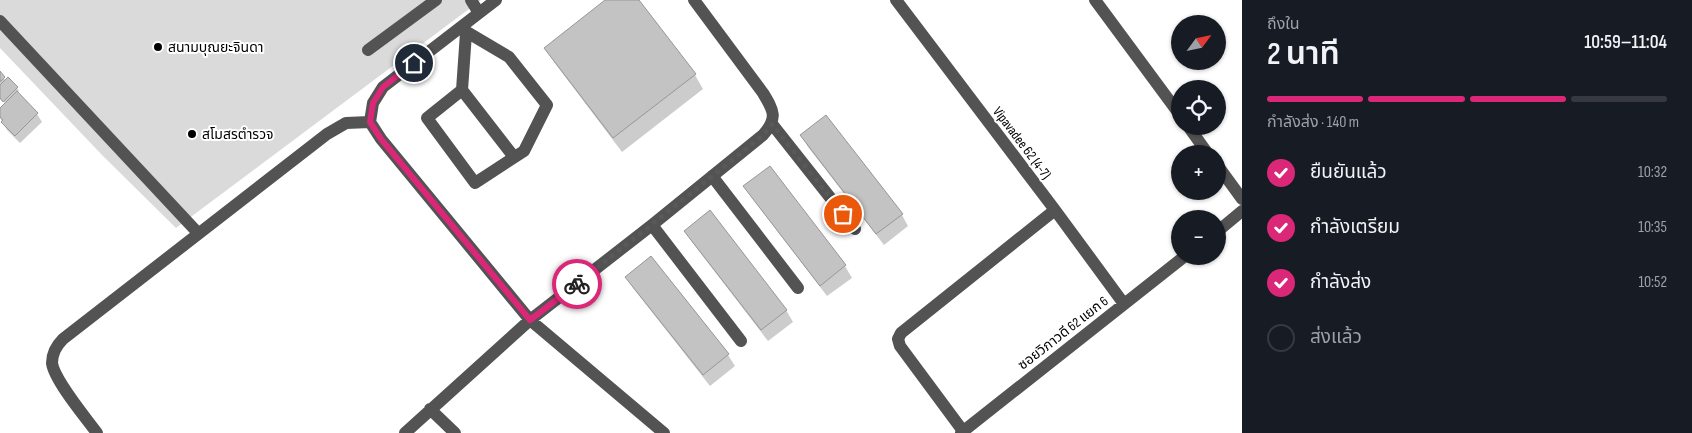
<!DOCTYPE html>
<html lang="th">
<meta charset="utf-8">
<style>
body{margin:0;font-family:"Sofia Sans Condensed","Noto Sans Thai",sans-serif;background:#242831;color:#f1f3f6;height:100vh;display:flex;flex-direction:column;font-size:19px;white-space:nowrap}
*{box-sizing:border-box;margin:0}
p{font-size:16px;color:#9ea1a6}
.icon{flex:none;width:28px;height:28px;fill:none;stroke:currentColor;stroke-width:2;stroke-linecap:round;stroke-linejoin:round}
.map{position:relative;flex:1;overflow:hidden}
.details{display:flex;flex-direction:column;background:#171b24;width:450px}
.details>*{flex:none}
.needle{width:32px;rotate:57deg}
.tools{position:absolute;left:1171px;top:15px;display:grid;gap:10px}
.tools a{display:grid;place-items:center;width:55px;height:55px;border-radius:50%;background:#171b24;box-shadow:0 1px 4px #0004;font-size:25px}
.pin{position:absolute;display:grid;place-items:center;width:42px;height:42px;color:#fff;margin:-21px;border:2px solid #fff;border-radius:50%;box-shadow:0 1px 5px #0007}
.courier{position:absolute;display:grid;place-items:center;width:50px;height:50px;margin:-25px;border:4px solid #db2777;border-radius:50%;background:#fff;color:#222;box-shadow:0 1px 6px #0007}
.head em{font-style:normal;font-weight:600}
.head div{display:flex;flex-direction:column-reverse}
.head{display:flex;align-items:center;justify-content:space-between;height:85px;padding:0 25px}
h1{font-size:32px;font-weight:600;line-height:38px}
.bar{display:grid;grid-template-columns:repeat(4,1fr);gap:8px 5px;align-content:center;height:60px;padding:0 25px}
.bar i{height:6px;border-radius:4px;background:#363941}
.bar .selected{background:#db2777}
.bar p{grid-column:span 4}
ol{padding:0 25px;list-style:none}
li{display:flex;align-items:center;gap:15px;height:55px}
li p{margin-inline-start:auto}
li .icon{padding:5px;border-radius:50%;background:#db2777;color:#fff;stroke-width:4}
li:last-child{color:#9ea1a6}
li i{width:28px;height:28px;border:2px solid #363941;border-radius:50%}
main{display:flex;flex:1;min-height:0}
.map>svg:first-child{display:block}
</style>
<main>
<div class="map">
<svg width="1242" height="433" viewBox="0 0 1242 433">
<rect width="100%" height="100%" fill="#fff"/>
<path fill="#dadada" d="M0 0H481L176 228 102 155 0 48Z"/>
<path fill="#0003" d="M607 0H638L695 75 703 89 622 152 554 62 545 48Z
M0 73 6 81 8 79 17 88 19 91 17 93 37 114 42 122 20 143 7 130 0 118V110L6 104 1 99 0 100Z
M801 135 902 215 908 226 884 245 808 147Z
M769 167 845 266 852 278 827 296 752 198 745 186Z
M686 231 786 310 793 322 768 341 692 242Z
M626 277 728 355 735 366 710 386 633 288Z"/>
<path fill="#c3c3c3" stroke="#979797" d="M605 0H639L696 74 613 138 544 48Z
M0 71 5 77 0 82Z
M8 77 18 87 3 102 0 98V85Z
M17 91 38 113 15 136 1 122 3 120 0 117V108Z
M826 115 903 214 876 234 800 135Z
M770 166 846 265 820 286 743 186Z
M710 210 787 310 761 330 684 231Z
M651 256 729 354 703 375 625 277Z"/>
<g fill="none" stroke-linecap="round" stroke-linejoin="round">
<path stroke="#535353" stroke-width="12" d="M471 0 479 13
M896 0 1055 210 1124 304
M1095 0 1180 115
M0 21 198 233
M460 28 509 57 547 105 524 151 475 183 427 118 462 90 466 33
M368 50 436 0
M462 90 514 157
M370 122 381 139 530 320 664 433
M370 122 373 103 383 87 496 0
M772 124 855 229
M1188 126 1208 154
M1218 166 1242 199
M712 176 798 288
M652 225 741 341
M1218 231 1242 211
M430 409 455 433
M963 431 900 346 898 339 901 333 1055 210
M97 433C86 418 54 380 52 363 52 353 56 346 63 339L327 134 346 123 370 122
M405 433 530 320 652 225 763 135C778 118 774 111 763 93L694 0
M961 433 1185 256"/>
</g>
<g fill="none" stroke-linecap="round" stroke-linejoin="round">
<path stroke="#595959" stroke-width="5" stroke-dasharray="0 9" d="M577 284 725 166 763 135 772 124 843 214"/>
<path stroke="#db2777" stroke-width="6" d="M414 63 383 87 373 103 370 122 381 139 530 320 577 284"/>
</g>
<g fill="#000" stroke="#fff" stroke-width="2">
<circle cx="158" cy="47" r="5"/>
<circle cx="192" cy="134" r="5"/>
</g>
<g text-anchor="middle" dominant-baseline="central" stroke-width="4" stroke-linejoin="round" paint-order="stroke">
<g font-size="14" fill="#000" stroke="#fff" text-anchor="start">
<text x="168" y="47">สนามบุณยะจินดา</text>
<text x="202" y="134">สโมสรตำรวจ</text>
</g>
<g font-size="14" fill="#000" stroke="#fff">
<text transform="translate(1022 143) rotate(53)">Vipavadee 62 (4-7)</text>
<text transform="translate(1063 333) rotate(-38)">ซอยวิภาวดี 62 แยก 6</text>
</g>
</g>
</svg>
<div class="tools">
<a><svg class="needle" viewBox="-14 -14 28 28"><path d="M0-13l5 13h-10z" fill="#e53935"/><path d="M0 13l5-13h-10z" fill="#9ea1a6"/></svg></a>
<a><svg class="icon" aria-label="locate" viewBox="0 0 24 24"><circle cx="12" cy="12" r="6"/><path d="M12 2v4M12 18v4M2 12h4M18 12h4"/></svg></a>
<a>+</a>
<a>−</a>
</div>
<div class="pin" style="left:843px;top:214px;background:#ea580c"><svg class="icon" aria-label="bag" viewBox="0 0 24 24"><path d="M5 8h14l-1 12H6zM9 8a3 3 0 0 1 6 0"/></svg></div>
<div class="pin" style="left:414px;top:63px;background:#1f2937"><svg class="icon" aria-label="home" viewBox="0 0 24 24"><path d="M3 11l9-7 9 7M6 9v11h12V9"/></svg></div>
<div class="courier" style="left:577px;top:284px"><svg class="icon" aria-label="bike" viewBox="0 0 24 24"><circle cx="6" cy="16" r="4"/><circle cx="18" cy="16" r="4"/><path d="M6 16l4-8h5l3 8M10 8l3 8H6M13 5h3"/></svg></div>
</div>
<section class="details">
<div class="head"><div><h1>2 นาที</h1><p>ถึงใน</p></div><em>10:59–11:04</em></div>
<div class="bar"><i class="selected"></i><i class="selected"></i><i class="selected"></i><i></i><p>กำลังส่ง · 140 m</p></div>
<ol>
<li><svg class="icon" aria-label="check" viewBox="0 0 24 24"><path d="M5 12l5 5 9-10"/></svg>ยืนยันแล้ว<p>10:32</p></li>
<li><svg class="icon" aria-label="check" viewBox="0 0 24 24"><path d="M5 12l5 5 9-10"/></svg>กำลังเตรียม<p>10:35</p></li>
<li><svg class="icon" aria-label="check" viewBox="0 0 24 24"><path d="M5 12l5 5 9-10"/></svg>กำลังส่ง<p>10:52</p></li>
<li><i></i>ส่งแล้ว</li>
</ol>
</section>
</main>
